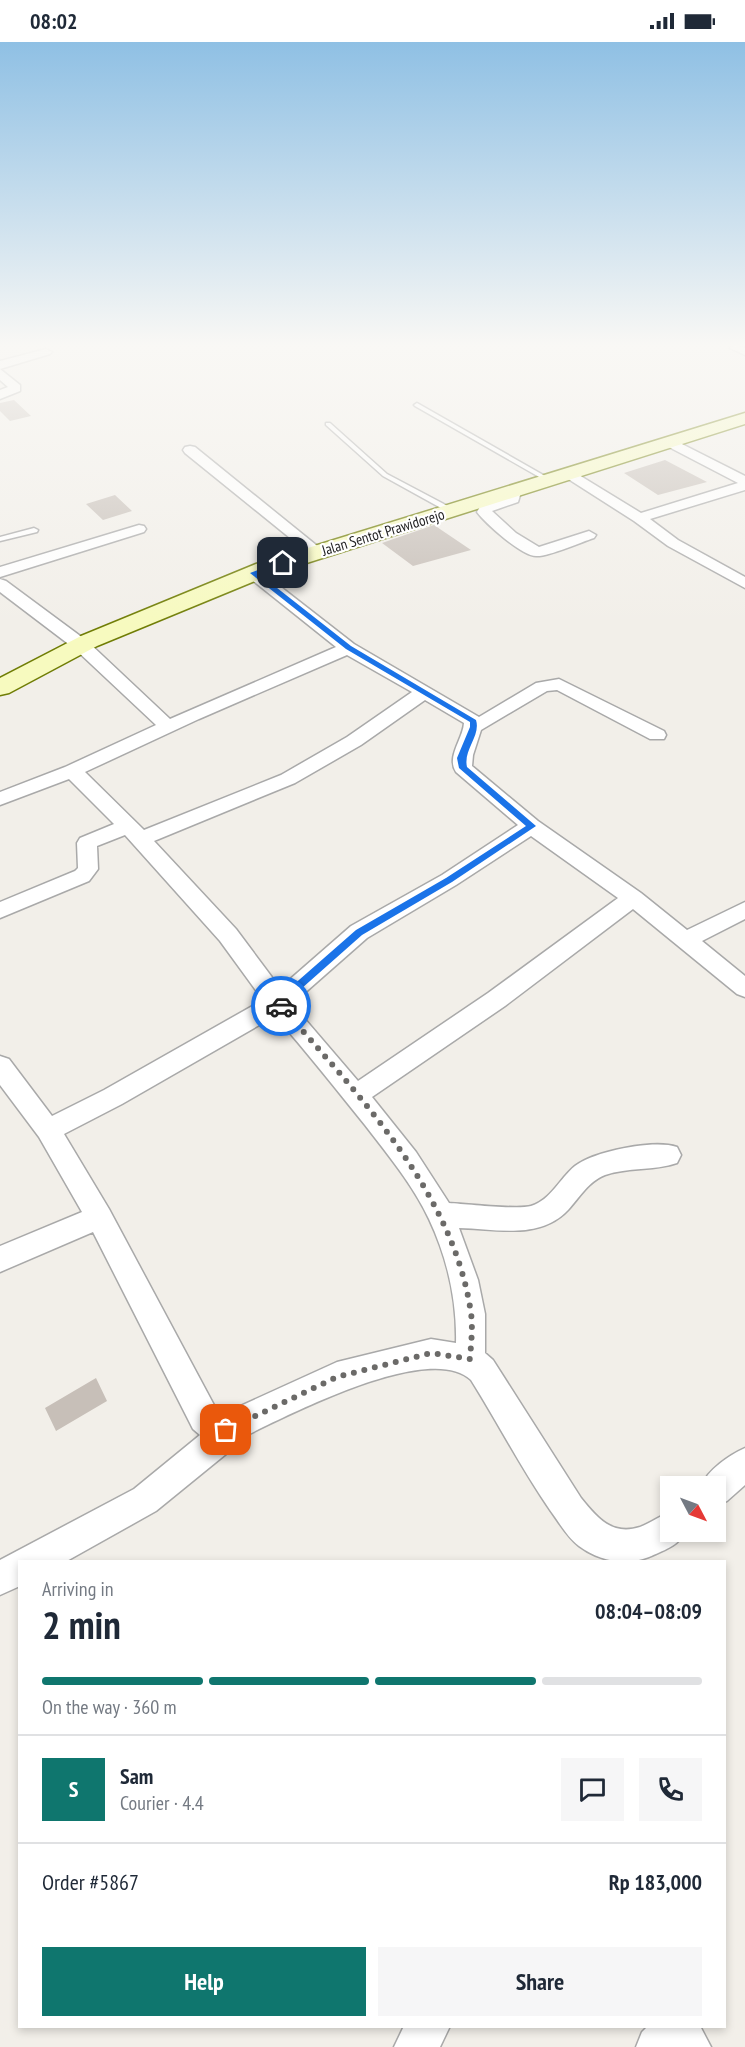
<!DOCTYPE html>
<meta charset="utf-8">
<style>
body{margin:0;font-family:"PT Sans Narrow",sans-serif;background:#f6f6f7;color:#1f2937;height:100vh;display:flex;flex-direction:column;font-size:22px;white-space:nowrap}
*{box-sizing:border-box;margin:0}
p{font-size:20px;color:#747a83}
.icon{flex:none;width:33px;height:33px;fill:none;stroke:currentColor;stroke-width:2;stroke-linecap:round;stroke-linejoin:round}
.map{position:relative;flex:1;overflow:hidden}
.details{position:absolute;left:18px;top:1518px;width:708px;height:468px;display:flex;flex-direction:column;background:#fff;border-radius:0px;box-shadow:0 3px 9px #0003}
.details>*{flex:none}
.needle{width:39px;rotate:131deg}
.tools{position:absolute;left:660px;top:1434px;display:grid;gap:12px}
.tools a{display:grid;place-items:center;width:66px;height:66px;border-radius:0px;background:#fff;box-shadow:0 3px 9px #0003;font-size:30px}
.pin{position:absolute;display:grid;place-items:center;width:51px;height:51px;color:#fff;margin:-26px;border-radius:12px;box-shadow:0 3px 9px #0006}
.courier{position:absolute;display:grid;place-items:center;width:60px;height:60px;margin:-30px;border:4px solid #1a73e8;border-radius:50%;background:#fff;color:#222;box-shadow:0 2px 8px #0007}
.headline em{font-style:normal;font-weight:700}
.headline div{display:flex;flex-direction:column-reverse}
.headline{display:flex;align-items:center;justify-content:space-between;height:102px;padding:0 24px}
h1{font-size:39px;font-weight:700;line-height:45px}
.bar{display:grid;grid-template-columns:repeat(4,1fr);gap:9px 6px;align-content:center;height:72px;padding:0 24px}
.bar i{height:8px;border-radius:4px;background:#e0e1e3}
.bar .on{background:#0f766e}
.bar p{grid-column:span 4}
.line{display:flex;align-items:center;gap:15px;padding:0 24px;border-top:2px solid #e0e1e3}
.line div{flex:1}
.round{display:grid;place-items:center;flex:none;width:63px;height:63px;border-radius:0px;background:#f6f6f7}
.cta{display:flex;gap:12px;margin-top:auto;padding:12px 24px}
.cta a{flex:1;height:69px;border-radius:0px;background:#0f766e;color:#fff;font-size:24px;font-weight:700;line-height:69px;text-align:center}
.cta a+a{background:#f6f6f7;color:#1f2937}
.status{display:flex;justify-content:space-between;align-items:center;height:42px;padding:0 30px;background:#fff;direction:ltr}
.status svg{height:16px;fill:currentColor}
.map>svg:first-child{display:block}
</style>
<div class="status"><b>08:02</b><svg viewBox="0 0 49 12"><path d="M0 12V9h3v3zM5 12V6h3v6zM10 12V3h3v9zM15 12V0h3v12zM26 1h20v11H26zM47 4h2v5h-2z"/></svg></div>
<div class="map">
<svg width="745" height="2005" viewBox="0 0 745 2005">
<rect width="100%" height="100%" fill="#f2efe9"/>
<path fill="#c7bfb8" d="M14 358 31 374 10 379 0 369V361Z
M665 418 707 440 658 453 624 431Z
M115 453 132 469 103 478 86 462Z
M434 483 471 508 413 524 382 501Z
M96 1336 107 1359 56 1389 45 1366Z"/>
<g fill="none" stroke-linecap="round" stroke-linejoin="round">
<defs>
<path id="service" d="M417 361 552 438 553 439 548 440 415 364 414 363Z
M326 381H330L387 432 457 469 450 471 383 434 326 383Z
M34 486 38 488 37 490 0 499V495Z"/>
<path id="minor" d="M735 303 745 306V313L730 306Z
M46 307 52 310 50 312 0 327V319Z
M0 327 20 343V349L0 357V348L8 345 0 338Z
M670 396 745 434V448L650 477 678 498 745 535V546L668 504 634 479 562 433 564 430H574L641 471 738 441 665 403 663 400 665 397Z
M190 404 195 405 321 507 324 510 321 513H311L185 411 183 408 185 405Z
M514 446 521 450 518 460 492 469 516 491 539 505 589 489 596 493 594 496C581 500 548 515 536 514 522 514 486 482 477 470L481 463 506 455 509 447Z
M139 483 144 484 146 487 144 490 0 535V525Z
M253 526 259 528 354 602 479 675 536 641 559 637 664 689 666 693 664 697H650L557 648 547 649 481 688 473 713 472 724 538 779 641 851 687 888 745 860V877L702 899 745 934V955L737 952 633 867 505 964 372 1055 416 1110 449 1161C466 1162 518 1168 531 1164 551 1158 560 1136 575 1124 594 1109 655 1097 677 1105L681 1113 677 1121C654 1129 628 1125 605 1133 589 1139 579 1156 568 1168 540 1198 496 1187 459 1186L478 1238 485 1272V1311L493 1318 581 1456C597 1476 612 1494 640 1485 651 1481 660 1474 670 1470V1490H685C679 1504 662 1509 649 1515 625 1524 599 1519 579 1504 567 1495 559 1480 550 1468 521 1426 498 1381 471 1338 429 1298 283 1376 237 1398L226 1412 156 1469 65 1520H20V1544L0 1553V1518L134 1447 200 1393 193 1387 93 1190 0 1230V1204L82 1170 39 1095 0 1043V1014L9 1017 52 1074 104 1048 263 958 220 899 125 793 97 804 98 827 89 839 0 876V860L75 829 78 826 77 801 80 796 114 782 69 737 0 763V750L65 725 156 683 75 607 0 550V537L6 539 87 599 170 677 336 605 247 534 245 531ZM347 613 412 650 347 695 281 733 144 788 85 730 199 677ZM425 658 464 681C463 697 446 715 456 730L518 783 442 833 351 884 280 946 236 887 154 799 295 741 361 703ZM531 794 618 856 488 951 358 1039 292 962 367 896 456 843ZM275 974C306 1009 335 1046 365 1083 388 1113 413 1143 429 1177 447 1215 457 1259 456 1301L431 1297 337 1320 225 1371H221L215 1365 109 1167 64 1092 122 1062Z
M745 1406V1443L727 1459 716 1464V1444H701C708 1428 729 1413 745 1406Z
M404 1984H450L440 2005H394Z
M648 1984H700L711 2005H636L642 1990Z"/>
<path id="secondary" d="M745 371V382L272 532 97 604 9 651 0 653V636L81 594 256 522Z"/>
</defs>
<use href="#service" stroke="#a9a9a9" stroke-width="3"/>
<use href="#minor" stroke="#a9a9a9" stroke-width="3"/>
<use href="#secondary" stroke="#707d05" stroke-width="3"/>
<use href="#service" fill="#fff" fill-rule="evenodd"/>
<use href="#minor" fill="#fff" fill-rule="evenodd"/>
<use href="#secondary" fill="#f7fabf" fill-rule="evenodd"/>
</g>
<linearGradient id="sky" x2="0" y2="1"><stop stop-color="#8fc0e4"/><stop offset="0.52" stop-color="#f9f8f5"/><stop offset="1" stop-color="#f9f8f5" stop-opacity="0"/></linearGradient>
<rect width="745" height="583" fill="url(#sky)"/>
<path fill="#1a73e8" d="M281 519 286 521 258 531 351 604 476 678C481 694 463 708 467 725L536 784 452 840 362 893 284 962 285 964 281 968 275 964V959L356 888 446 836 526 784 459 726 457 716 470 685V680L346 607 250 531Z"/>
<g fill="none" stroke-linecap="round" stroke-linejoin="round">
<path stroke="#6b6a68" stroke-width="6" stroke-dasharray="0 10.8" d="M226 1388 337 1335 431 1311 470 1317C471 1302 473 1286 471 1271 453 1149 358 1053 281 964"/>
</g>
<g text-anchor="middle" dominant-baseline="central" stroke-width="4.5" stroke-linejoin="round" paint-order="stroke">
<g font-size="15" fill="#222" stroke="#fff">
<text transform="translate(383 490) rotate(-17)">Jalan Sentot Prawidorejo</text>
</g>
</g>
</svg>
<div class="tools">
<a><svg class="needle" viewBox="-14 -14 28 28"><path d="M0-13l5 13h-10z" fill="#e53935"/><path d="M0 13l5-13h-10z" fill="#747a83"/></svg></a>
</div>
<div class="pin" style="left:226px;top:1388px;background:#ea580c"><svg class="icon" aria-label="bag" viewBox="0 0 24 24"><path d="M5 8h14l-1 12H6zM9 8a3 3 0 0 1 6 0"/></svg></div>
<div class="pin" style="left:283px;top:521px;background:#1f2937"><svg class="icon" aria-label="home" viewBox="0 0 24 24"><path d="M3 11l9-7 9 7M6 9v11h12V9"/></svg></div>
<div class="courier" style="left:281px;top:964px"><svg class="icon" aria-label="car" viewBox="0 0 24 24"><path d="M5 17H2v-5l4-1 3-4h7l3 4 3 1v5h-3M9 17h6M6 11h13"/><circle cx="7" cy="17" r="2"/><circle cx="17" cy="17" r="2"/></svg></div>
<section class="details">
<div class="headline"><div><h1>2 min</h1><p>Arriving in</p></div><em>08:04–08:09</em></div>
<div class="bar"><i class="on"></i><i class="on"></i><i class="on"></i><i></i><p>On the way · 360 m</p></div>
<div class="line" style="height:108px"><b class="round" style="background:#0f766e;color:#fff">S</b><div><b>Sam</b><p>Courier · 4.4</p></div><a class="round"><svg class="icon" aria-label="chat" viewBox="0 0 24 24"><path d="M4 5h16v11H9l-5 4z"/></svg></a><a class="round"><svg class="icon" aria-label="phone" viewBox="0 0 24 24"><path d="M5 4h4l2 5-3 2q2 4 5 5l2-3 5 2v4C11 20 4 13 5 4z"/></svg></a></div>
<div class="line" style="height:78px"><div>Order #5867</div><b>Rp 183,000</b></div>
<div class="cta"><a>Help</a><a>Share</a></div>
</section>
</div>
